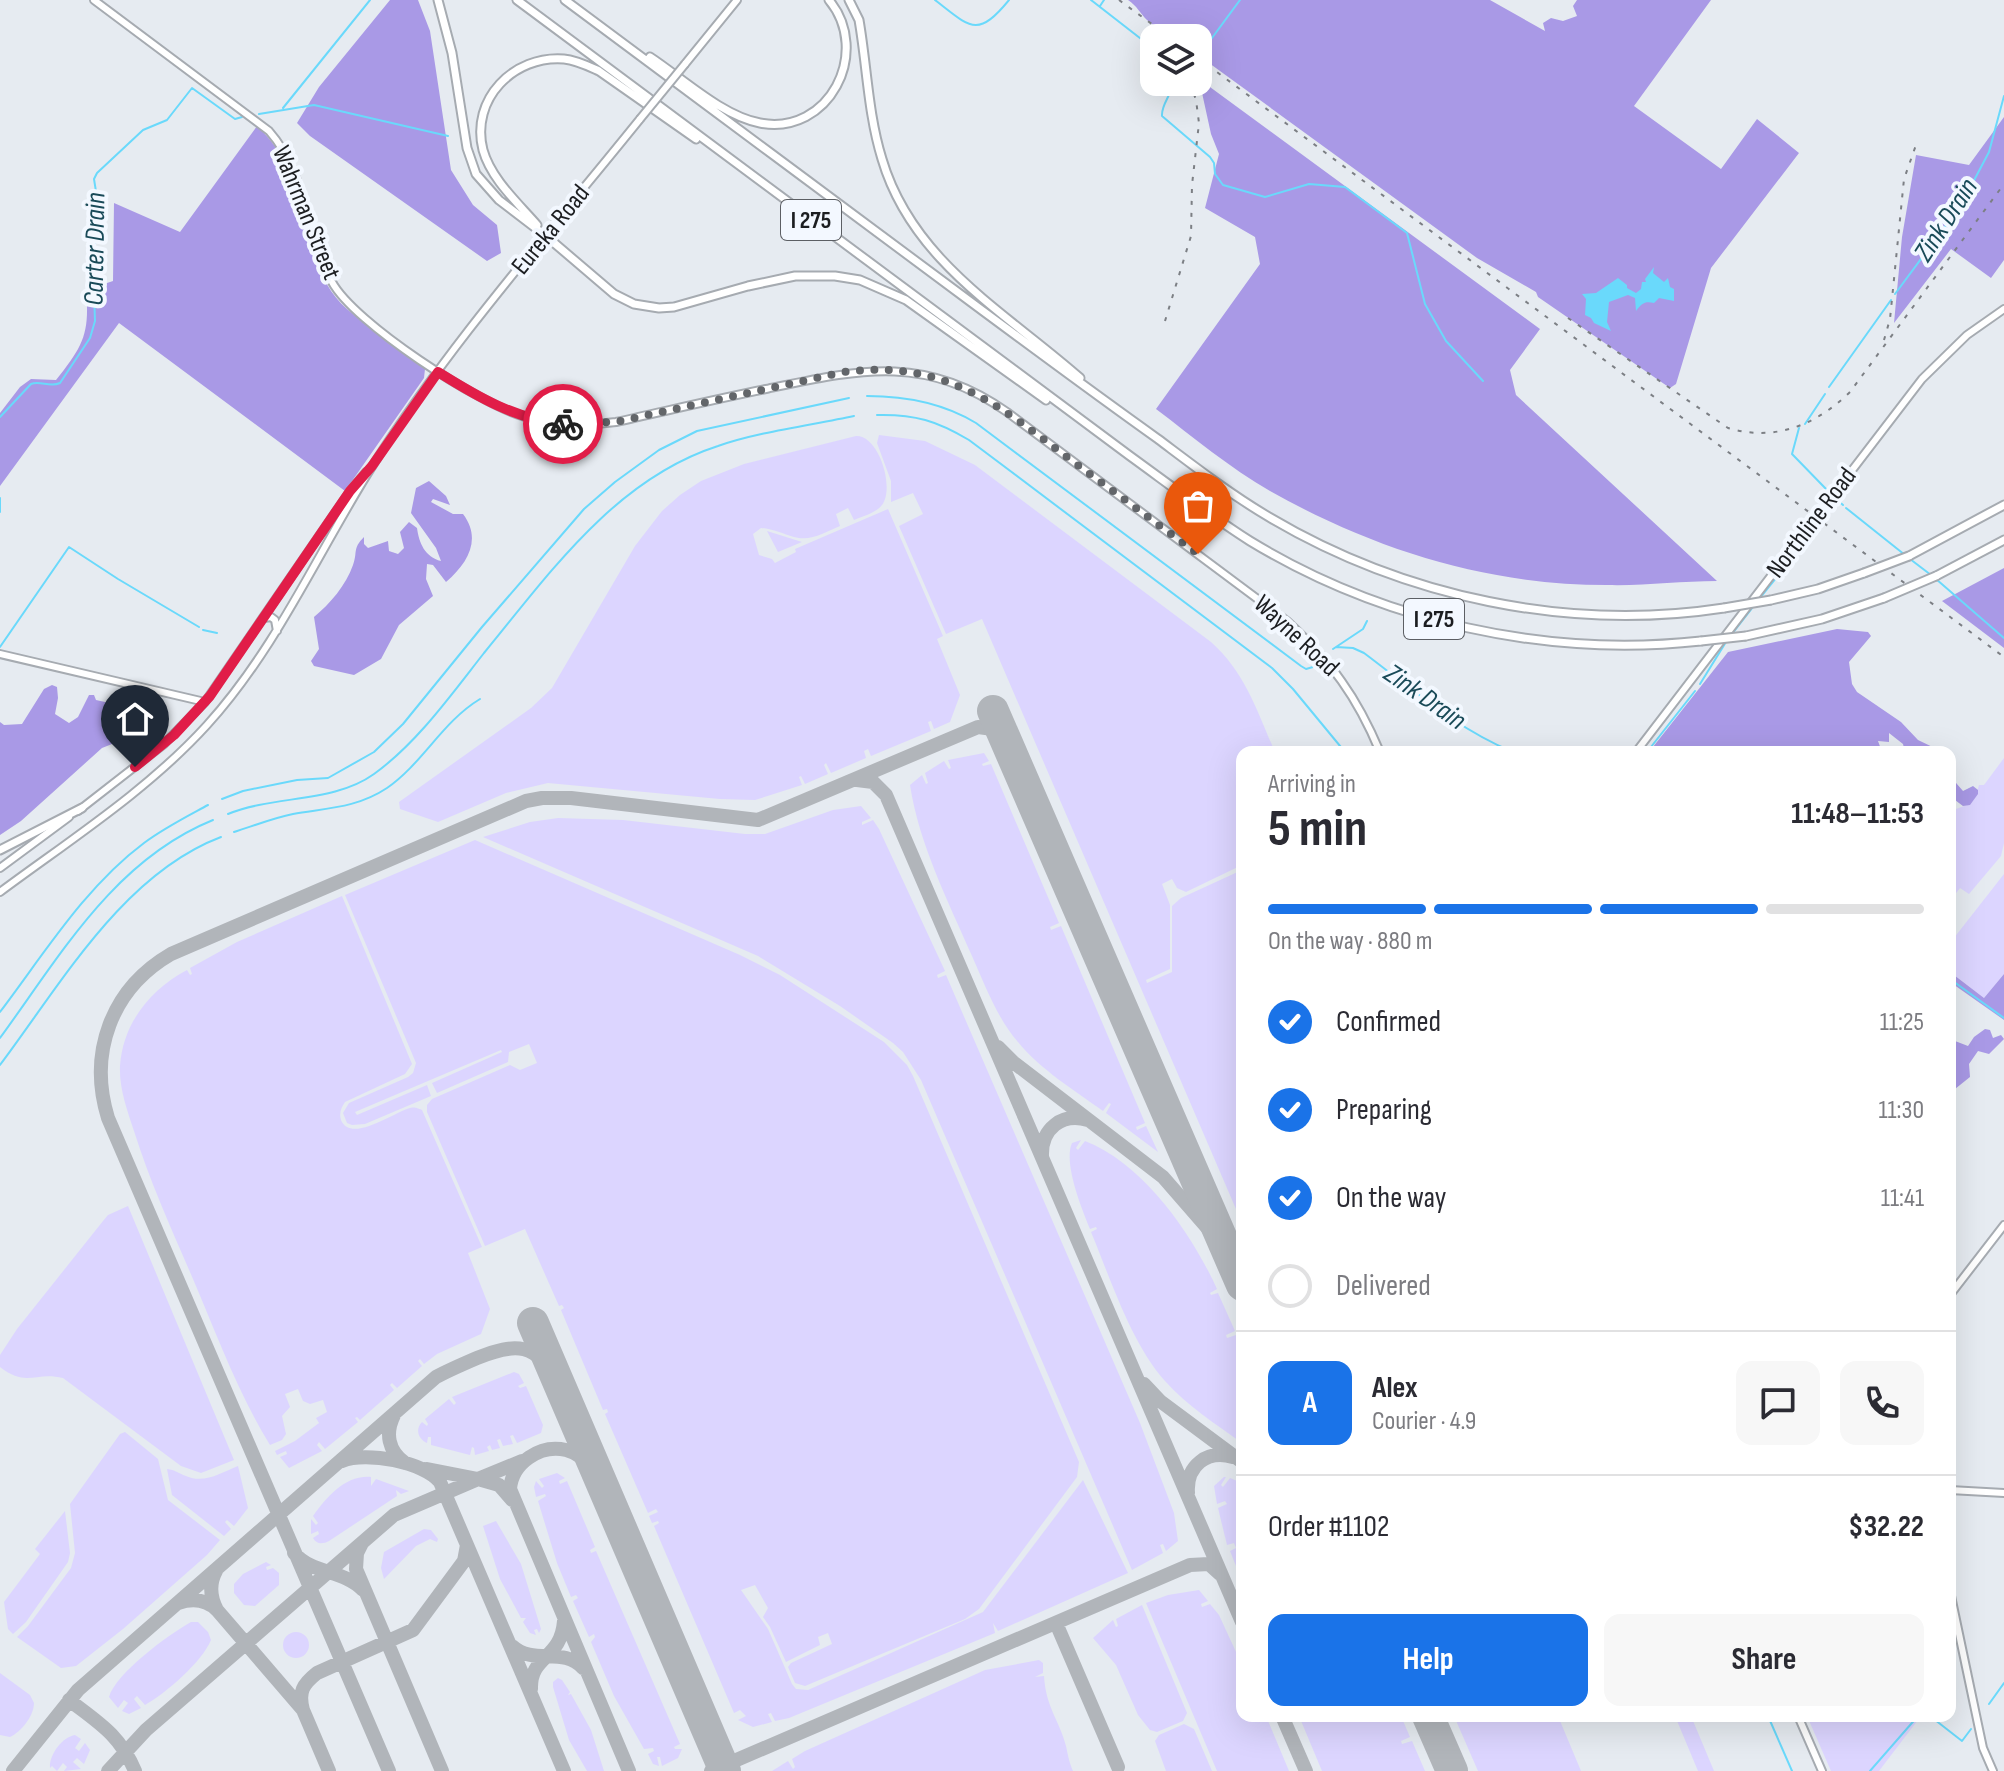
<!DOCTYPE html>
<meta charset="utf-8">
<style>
body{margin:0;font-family:"Sofia Sans Condensed",sans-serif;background:#f7f7f7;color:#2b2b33;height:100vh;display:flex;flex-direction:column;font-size:30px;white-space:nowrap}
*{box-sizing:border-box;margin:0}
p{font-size:26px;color:#7c7c81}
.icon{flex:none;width:44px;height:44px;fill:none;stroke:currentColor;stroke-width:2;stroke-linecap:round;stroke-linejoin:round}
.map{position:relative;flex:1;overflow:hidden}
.details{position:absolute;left:1236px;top:746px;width:720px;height:976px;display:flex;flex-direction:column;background:#fff;border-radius:16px;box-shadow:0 8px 32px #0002}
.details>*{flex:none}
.controls{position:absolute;left:1140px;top:24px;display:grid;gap:16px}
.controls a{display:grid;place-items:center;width:72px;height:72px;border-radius:16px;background:#fff;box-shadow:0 8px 32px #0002;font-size:40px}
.pin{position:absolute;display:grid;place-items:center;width:68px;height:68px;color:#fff;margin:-82px -34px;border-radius:50% 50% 50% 0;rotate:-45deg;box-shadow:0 0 8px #0007}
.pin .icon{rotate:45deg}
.courier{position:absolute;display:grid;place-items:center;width:80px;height:80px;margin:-40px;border:6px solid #e11d48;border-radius:50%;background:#fff;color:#222;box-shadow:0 2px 10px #0007}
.overview em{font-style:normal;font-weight:700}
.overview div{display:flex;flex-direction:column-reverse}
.overview{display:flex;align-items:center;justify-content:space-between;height:136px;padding:0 32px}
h1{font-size:52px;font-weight:700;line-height:60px}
.bar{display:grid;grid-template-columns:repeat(4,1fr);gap:12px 8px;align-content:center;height:96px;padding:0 32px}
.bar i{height:10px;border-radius:6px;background:#e1e1e2}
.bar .active{background:#1a73e8}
.bar p{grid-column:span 4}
.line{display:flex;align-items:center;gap:20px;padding:0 32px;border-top:2px solid #e1e1e2}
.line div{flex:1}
.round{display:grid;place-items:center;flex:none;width:84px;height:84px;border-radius:16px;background:#f7f7f7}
ol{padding:0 32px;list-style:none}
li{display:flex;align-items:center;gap:24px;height:88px}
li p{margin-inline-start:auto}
li .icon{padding:8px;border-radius:50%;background:#1a73e8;color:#fff;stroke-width:4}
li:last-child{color:#7c7c81}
li i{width:44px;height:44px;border:4px solid #e1e1e2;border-radius:50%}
.cta{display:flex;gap:16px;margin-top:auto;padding:16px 32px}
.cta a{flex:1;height:92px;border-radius:16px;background:#1a73e8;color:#fff;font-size:32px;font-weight:700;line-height:92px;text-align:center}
.cta a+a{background:#f7f7f7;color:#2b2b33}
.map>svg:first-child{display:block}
</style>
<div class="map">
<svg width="2004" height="1771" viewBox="0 0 2004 1771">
<rect width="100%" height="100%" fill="#e6ebf1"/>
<path fill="#dcd5ff" d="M879 435 925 441 975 465 1211 642C1245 672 1257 711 1275 752H1242V865L1186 892 1177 888 1172 879 1162 884 1170 905V969L1146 980 1147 983 1172 972V906L1181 898 1242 870V1223L982 619 946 634 899 526 923 514 913 493 891 502V481L877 443Z
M856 436C879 435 895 488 882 505 876 513 863 516 854 520L848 508 836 514 840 526C825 532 811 542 794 537 783 534 773 529 761 528L753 534 759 555 772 559 775 563 796 552 795 549 888 509 943 636 937 639 960 695 950 722 934 729 931 721 928 722 931 731 871 756 868 749 864 751 866 758 831 773 826 763 824 765 828 774 805 784 801 776 799 777 802 785 755 800 720 799 548 783 506 793 438 822 400 809 399 802 531 708 552 688 635 546 662 511 680 495 701 481 744 464Z
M767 531 802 542 778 552Z
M984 753 989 761 982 764 983 766 991 764 1059 923 1050 927 1051 930 1061 926 1145 1123 1136 1127 1137 1130 1146 1126 1158 1152 1106 1113 1111 1104 1109 1103 1103 1111C1074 1090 1041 1070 1018 1042 997 1018 985 985 972 956 948 901 919 844 910 785L922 775 926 784 928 783 925 773 944 761 949 769 951 768 948 760Z
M2004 758V843L2001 856 1969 894 1960 888 1950 901V821L1956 809C1973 803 1974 803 1979 785H1984Z
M861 806 871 818 862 822V825L873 820 879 829 945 971 937 975 938 978 946 975 1140 1423 1174 1513 1178 1541 1166 1551 1163 1544 1160 1545 1163 1553 1132 1570 921 1080 903 1052 893 1043 840 1006 758 956 483 837 530 822 558 818 623 820 745 834H765L833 810Z
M475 840 740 955 780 975 884 1042 907 1065 913 1076 1079 1462 1077 1477 979 1609 965 1619 805 1686 795 1683 788 1667 791 1663 832 1644 828 1633 818 1637 820 1645 786 1662 770 1627 763 1617 768 1608 755 1585 741 1590 768 1629 792 1684 796 1689 808 1690 983 1612 1083 1480 1128 1573 998 1631 993 1623 995 1633 789 1718 775 1721 771 1713 768 1714 772 1722 753 1727 738 1720 746 1716 740 1710 734 1713 654 1526 659 1523 658 1521 652 1523 649 1516 658 1512 656 1509 648 1513 605 1414 608 1412 607 1409 603 1410 561 1310 564 1308 562 1305 559 1306 525 1229 485 1246 427 1112V1105L432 1099 510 1065 520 1070 537 1063 529 1044 509 1052 508 1062 437 1093 432 1083 502 1052 501 1050 355 1112 357 1115 427 1085 431 1096 365 1124 352 1125 347 1123 343 1113 349 1103 408 1077 413 1073 416 1063 345 895Z
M2004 874V974L1984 998 1950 972V943Z
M342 896 412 1064 405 1074 345 1102C341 1108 339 1113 341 1120 351 1144 394 1112 410 1108 416 1107 416 1108 422 1110L482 1247 468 1253 490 1309 481 1334 437 1354 424 1364 420 1359 418 1361 422 1366 397 1388 392 1383 390 1385 394 1390 360 1420 357 1417 355 1418 358 1422 325 1449 319 1442 317 1445 322 1451 289 1468 280 1457 287 1454 286 1451 277 1455 275 1451 295 1441 319 1423 316 1418 327 1412 323 1400 310 1404 303 1401 298 1389 285 1394 290 1407 282 1416 286 1434 282 1440 270 1445C239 1395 216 1333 193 1279 172 1230 150 1182 134 1131 127 1110 119 1088 120 1066 123 1023 150 990 187 970L190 975 192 974 190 968 237 942Z
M1081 1140 1076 1148 1078 1150 1085 1141C1144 1164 1192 1234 1217 1289L1210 1293 1211 1295 1218 1293 1235 1331 1226 1335 1227 1338 1236 1335 1242 1348V1443C1216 1424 1187 1406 1165 1381 1131 1343 1111 1280 1091 1232L1097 1229 1096 1227 1090 1229C1082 1209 1063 1163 1072 1143Z
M128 1206 234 1460 201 1473 181 1466 63 1378C35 1371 27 1388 0 1367V1355L17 1329 103 1221 108 1215Z
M514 1372 519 1374 524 1383 518 1386 520 1388 526 1386 543 1425 541 1433 517 1443 513 1435 510 1436 513 1444 503 1446 500 1439 497 1440 500 1448 492 1450 490 1445 487 1447 489 1451 475 1455 474 1448 472 1447 470 1455 431 1445V1437H428L427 1443C418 1439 415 1429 422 1422L427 1426 428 1424 425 1419 449 1399 454 1405 456 1403 452 1397Z
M125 1432 158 1459 168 1500 220 1540 207 1555 123 1629 76 1666 61 1668 17 1637 28 1626 71 1568 75 1553 70 1504 120 1434Z
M238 1466 248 1508 234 1526 227 1520 225 1522 231 1529 224 1536 172 1495 167 1469C175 1470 178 1473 186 1476 204 1484 221 1473 238 1466Z
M557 1473 565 1478 559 1481 560 1484 567 1481 595 1547 590 1550 591 1553 596 1551 680 1744 674 1747 675 1749H682L678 1758 662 1766 660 1757H657L659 1766 653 1764 648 1754 654 1751 653 1748 644 1749 614 1696 591 1642 595 1637 594 1634 589 1637 573 1601 578 1598 576 1595 571 1597 557 1563 538 1501 546 1496 545 1494 536 1497 534 1487 536 1481 542 1488 544 1486 539 1479Z
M371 1477V1486L376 1479 409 1491 401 1494 396 1490 397 1496 329 1541C323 1544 317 1545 313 1538L319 1534 318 1531 311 1534V1519L316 1525 318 1523 313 1516C327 1497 345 1475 371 1477Z
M1224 1477H1226L1221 1485 1223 1487 1230 1478 1242 1483V1581L1230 1551 1236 1548 1234 1543 1227 1545 1218 1508 1227 1504 1225 1501 1217 1504 1214 1486Z
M65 1511 70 1553 68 1562 26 1622 13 1634 8 1629 4 1602 40 1554 35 1549Z
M496 1521 521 1564 541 1629 539 1633 537 1629 534 1630 536 1635 530 1633 523 1622 526 1618H521L500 1579 483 1526Z
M424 1529 431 1530 438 1539 437 1542 430 1539 416 1546 384 1579 381 1568 384 1552Z
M266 1562 271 1565 266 1567 267 1570 273 1568 279 1573V1585L255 1606 244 1605 234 1593V1584L243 1574Z
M1199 1590 1208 1601 1201 1604 1202 1607 1210 1604 1219 1615 1242 1665V1716H1266L1289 1771H1217L1146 1603 1168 1595Z
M1142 1605 1187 1713 1183 1721 1157 1732 1150 1730 1138 1715 1116 1665 1093 1638 1113 1620 1116 1627 1118 1626 1116 1619Z
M191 1622H198L208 1632 211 1640C202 1662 166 1693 145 1705L137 1696 134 1699 141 1708 129 1714 122 1711 128 1703 124 1700 118 1708 109 1697C116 1673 168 1635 191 1622Z
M283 1645a13 13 0 1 1 26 0a13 13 0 1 1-26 0Z
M1039 1660 1043 1663V1673L1035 1677 1044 1676C1046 1708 1059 1719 1066 1746 1068 1755 1069 1762 1073 1771H772L788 1761 793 1769 795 1767 792 1759 805 1751 985 1670Z
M0 1673 30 1695 34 1703C34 1716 21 1732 10 1737L0 1735Z
M558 1678 562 1680 570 1692 568 1695 571 1694 591 1730 604 1771H587L569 1740 553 1687V1682Z
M1299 1716H1401L1410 1737 1401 1741 1402 1744 1412 1741 1425 1771H1322Z
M1454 1716H1558L1581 1771H1478Z
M1675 1716H1691L1714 1771H1698Z
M1807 1716H1921L1879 1771H1831Z
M1184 1724 1194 1729 1212 1771H1166L1155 1741 1159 1735Z
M75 1735 81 1739 75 1748 79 1751 85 1743 90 1750 84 1764 77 1758 73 1762 81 1769 64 1771 67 1767 63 1763 57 1771 52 1766 50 1768C49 1755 62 1737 75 1735Z"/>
<path fill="#a999e6" d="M390 0H418L430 31 451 170 473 205 497 225 501 253 487 261 310 136 297 123 319 87Z
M1128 0H1490L1545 31 1543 23 1551 18 1563 21 1577 16 1573 6 1577 0H1711L1634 106 1721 169 1757 119 1799 153 1711 268 1676 384 1670 388 1538 297 1536 292 1477 258 1231 79 1198 55V38C1177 38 1163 34 1147 20 1140 13 1137 6 1128 0Z
M1199 79 1540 329 1510 370 1516 395 1717 581C1680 581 1644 586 1607 585 1487 585 1375 550 1270 491 1230 468 1193 437 1156 409L1260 264 1255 237 1205 208 1219 154 1211 134Z
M2004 117V260L1991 278 1951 249 1894 323 1902 237 1916 155 1969 165Z
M257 126C308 172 296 238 331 291 355 326 400 338 425 369L424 378 345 491 119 323 0 486V413L20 387 31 379 56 380C83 346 90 334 86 290L113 281 114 203 180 232Z
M429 481 446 496 450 505 433 499 431 502 453 514H463C482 539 468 563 446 582L433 565 427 564 426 579 433 596 399 625 381 659 354 675 314 666 311 661 319 649 314 617C330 604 346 585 353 565 358 552 352 549 364 537V544L368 548 388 541 389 551 398 554 404 548 400 532 409 522 417 528C419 543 425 557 441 561L436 548 411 513 416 488Z
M2004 568V648L1942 601Z
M1837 629 1868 632 1871 636 1849 662 1852 684 1857 692 1901 722 1918 740 1943 752H1905L1903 744 1889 733V742L1878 741 1882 752H1649L1728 652Z
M52 685 57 687 58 698 55 714 69 723 78 717 89 695H94L96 700 132 708 133 713 122 740 102 748 21 821 0 835V722L4 725 22 724 44 689Z
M1950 776 1963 791 1973 786 1978 790V794L1970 805 1963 806 1951 797Z
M1950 972 1984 998 2004 974V1020L1950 982Z
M1985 1029 1990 1030 1993 1038 2001 1035 2004 1039 1989 1054 1978 1051 1969 1064 1970 1077 1950 1093V1045L1955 1041 1968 1046 1974 1037Z"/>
<path fill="#6ad9fb" d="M1654 267 1653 273 1664 282 1668 278 1670 287 1674 289V301L1659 298 1654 303C1645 301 1642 303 1636 311L1635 298 1628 295 1609 302 1607 322 1611 331 1594 323 1591 318 1585 315 1586 299 1582 294 1596 293 1618 278 1627 285V288L1636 293 1641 289 1642 282H1646L1645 279Z"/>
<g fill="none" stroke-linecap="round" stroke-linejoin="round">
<path stroke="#6ad9fb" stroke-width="2" d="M935 0C970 27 977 39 1009 0
M1091 0 1154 49
M1100 6 1104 0
M1198 57 1240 0
M1173 82C1172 95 1161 104 1162 116L1210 157 1214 163 1215 174 1223 185 1265 197 1309 184 1345 187 1407 233 1425 304 1446 341 1483 381
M283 108 370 0
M259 114 314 105 448 136
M1895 294 1961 205 1989 152 2004 96
M1829 387 1891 300
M867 396C905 396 943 403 976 423L1301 666 1306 669 1313 667
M877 415C915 414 937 421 969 440L1272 668 1293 689 1345 752
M0 417 31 384C40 380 50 388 60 383L90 338 95 321 93 264 98 204 94 179 97 173 143 130 167 120 192 88 235 119 242 117
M1805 424 1825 394
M1799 428 1792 454 1828 491
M0 498V512
M1835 498 1843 505
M1846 508 1905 555
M1824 519 1828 513
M1910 559 1931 575
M1784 568 1818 526
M1936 579 2004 638
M1759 599 1781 572
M203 630 217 633
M1732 634 1753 607
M0 647 69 547 118 579 199 627
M1336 647 1353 648 1364 653C1412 689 1457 729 1513 752
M1333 649 1363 629 1367 621
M1700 684 1726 642
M1647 752 1695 691
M222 799 243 791 297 780 328 778 374 752 403 724 482 627 584 509 615 482 659 450 697 431 849 398
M228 814C275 795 334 803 374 774 417 743 451 695 484 653 549 574 615 479 718 446 758 432 812 425 854 416
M234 832C253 826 273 818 293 814 327 808 357 808 387 788 423 763 442 722 480 699
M1950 979 2004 1018
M0 1012C44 954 85 887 144 843 164 828 186 817 208 805
M0 1038C60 956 114 860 213 820
M0 1065C61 984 123 874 221 837
M1989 1704 2004 1683
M1768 1716 1792 1771
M1930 1716 1962 1741 1971 1729
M1870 1771 1918 1716"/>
<path stroke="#b1b5ba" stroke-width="14" d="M857 780 873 782 886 795 1242 1622
M998 1047 1013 1062 1163 1177 1210 1231 1238 1276
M1042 1156C1041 1129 1062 1112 1088 1120
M1144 1384 1160 1401 1242 1462
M394 1415C385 1433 388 1451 405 1463
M342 1461C366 1451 424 1462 440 1482L564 1771
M427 1469 478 1479 522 1461
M597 1472C588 1463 579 1453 566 1450 540 1444 512 1463 510 1489L629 1771
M1188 1493C1186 1466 1207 1449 1233 1457
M362 1543 357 1553 356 1569 442 1771
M294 1553C312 1574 344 1570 363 1590
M178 1603C193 1598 206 1599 217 1610 210 1597 209 1584 216 1571
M217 1610 303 1710 329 1771
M1056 1623 1118 1767
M512 1646C534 1666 563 1646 583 1668
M531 1689C530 1655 561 1660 564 1621
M69 1700C99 1723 120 1735 135 1771
M303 1710C298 1692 303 1684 317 1673L413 1630 464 1561 467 1545
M1282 1716 1306 1771
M13 1771 78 1690 436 1377C449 1370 463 1364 477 1358 516 1342 536 1343 558 1381
M108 1771 146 1730 394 1515 478 1479 499 1485 512 1500
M389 1771 108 1118C88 1053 111 989 171 954L526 801 542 798H571L758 820 978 727 993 729 1006 742
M711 1771 1190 1565 1209 1564 1220 1574"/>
<path stroke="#b1b5ba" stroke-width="32" d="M993 711 1242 1285
M533 1323 725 1771
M1428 1716 1452 1771"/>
<defs>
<path id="secondary" d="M94 0 269 131C307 174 305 233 332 282 354 323 479 404 525 417 555 425 585 426 616 422 666 411 716 399 766 389 858 370 924 353 1007 412L1287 621C1332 663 1356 695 1380 752
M685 64 737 0
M264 618 271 617 275 620 277 631
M0 654 205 702
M1636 752 1922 379 1967 335 2004 309
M78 811 164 744 205 702 350 491 366 472
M0 868 69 817
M0 892C70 840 148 790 207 725 277 648 318 552 373 465 451 342 549 232 640 119
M1950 1295 2004 1225
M1950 1490 2004 1493
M1950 1591 1983 1748 1993 1771
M1798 1716 1822 1771"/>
<path id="highway" d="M438 0 452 53 467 148 476 174 499 200 546 236 614 294 634 304 659 308 674 307 748 286 795 276H835L860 280 906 300 1046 400
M517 0 1130 456C1170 485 1209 515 1250 541 1383 622 1546 658 1701 641
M565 0C705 103 843 208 983 311 1041 354 1099 397 1158 439 1194 466 1230 494 1269 517 1404 597 1568 632 1724 608
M849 0 859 20C867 66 868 114 882 159 912 261 1005 312 1080 378
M650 57C682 78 722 116 760 123 829 136 872 52 829 0
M537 225C518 203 491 179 483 150 470 99 514 55 564 59 576 60 588 66 599 71L696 139
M1909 556 2004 505
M1936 576 2004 540
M1771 600 1818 589 1864 573
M1746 636 1822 619 1884 598
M0 850 82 808"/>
</defs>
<use href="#secondary" stroke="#a6abb1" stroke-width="10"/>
<use href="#highway" stroke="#a6abb1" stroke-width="11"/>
<use href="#secondary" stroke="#fff" stroke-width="6"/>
<use href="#highway" stroke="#fff" stroke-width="7"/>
<path stroke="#7c7f84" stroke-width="2" stroke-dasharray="4 8" stroke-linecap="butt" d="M1119 0 1171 38
M1198 58 2004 657
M1568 318 1728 428C1775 442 1816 425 1850 392L2004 184
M1165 321 1191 236 1192 185 1199 123 1196 100 1190 82
M1884 340 1890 319 1904 179 1916 145"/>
<defs>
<path id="secondary-bridge" d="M640 119 685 64"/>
<path id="highway-bridge" d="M1864 573 1909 556
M1884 598 1936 576
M1724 608 1771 600
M1701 641 1746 636"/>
</defs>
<use href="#secondary-bridge" stroke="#a6abb1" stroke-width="10" stroke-linecap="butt"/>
<use href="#highway-bridge" stroke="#a6abb1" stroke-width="11" stroke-linecap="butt"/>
<use href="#secondary-bridge" stroke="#fff" stroke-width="6"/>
<use href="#highway-bridge" stroke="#fff" stroke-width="7"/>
</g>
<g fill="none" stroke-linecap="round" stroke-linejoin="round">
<path stroke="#63666a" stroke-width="8" stroke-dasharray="0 14.4" d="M563 424 616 422 844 372C947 359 999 406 1075 463 1116 493 1157 524 1198 554"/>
<path stroke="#e11d48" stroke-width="10" d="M135 767 174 735 210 696 350 491 372 466 438 372C478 397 515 419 563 424"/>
</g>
<g text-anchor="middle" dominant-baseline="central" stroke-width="8" stroke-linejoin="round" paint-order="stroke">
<g fill="#f3f8ff" stroke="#5c5f64" stroke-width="2">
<rect x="781" y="200" width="60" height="40" rx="6"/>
<rect x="1404" y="599" width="60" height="40" rx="6"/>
</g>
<g font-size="24" font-weight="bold" fill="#1c1e21">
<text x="811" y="220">I 275</text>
<text x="1434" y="619">I 275</text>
</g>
<g font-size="26" fill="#1c1e21" stroke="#f3f8ff">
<text transform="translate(306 213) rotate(68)">Wahrman Street</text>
<text transform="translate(551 230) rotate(-51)">Eureka Road</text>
<text transform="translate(1812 523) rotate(-53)">Northline Road</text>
<text transform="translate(1296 636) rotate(43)">Wayne Road</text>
</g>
<g font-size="28" font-style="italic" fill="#194a58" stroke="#f3f8ff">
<text transform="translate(1946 220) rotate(-57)">Zink Drain</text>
<text transform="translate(95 249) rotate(-89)">Carter Drain</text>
<text transform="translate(1425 697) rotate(35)">Zink Drain</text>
</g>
</g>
</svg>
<div class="controls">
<a><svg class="icon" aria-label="layers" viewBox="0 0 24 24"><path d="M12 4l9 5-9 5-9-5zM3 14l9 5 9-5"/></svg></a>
</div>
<div class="pin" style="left:1198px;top:554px;background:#ea580c"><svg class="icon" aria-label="bag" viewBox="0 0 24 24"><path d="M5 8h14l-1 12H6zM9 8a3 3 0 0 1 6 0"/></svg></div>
<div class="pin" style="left:135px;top:767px;background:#1f2937"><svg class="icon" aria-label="home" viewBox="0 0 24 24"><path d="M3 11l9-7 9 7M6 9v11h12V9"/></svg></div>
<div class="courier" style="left:563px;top:424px"><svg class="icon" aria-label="bike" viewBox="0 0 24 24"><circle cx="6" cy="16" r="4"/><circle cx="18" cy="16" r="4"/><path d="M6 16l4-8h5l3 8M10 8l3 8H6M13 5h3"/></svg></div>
<section class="details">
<div class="overview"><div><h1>5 min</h1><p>Arriving in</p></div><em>11:48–11:53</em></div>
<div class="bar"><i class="active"></i><i class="active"></i><i class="active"></i><i></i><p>On the way · 880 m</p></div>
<ol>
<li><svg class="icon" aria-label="check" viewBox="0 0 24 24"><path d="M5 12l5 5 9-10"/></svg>Confirmed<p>11:25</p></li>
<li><svg class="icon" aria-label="check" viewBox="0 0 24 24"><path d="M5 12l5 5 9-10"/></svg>Preparing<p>11:30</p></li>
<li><svg class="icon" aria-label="check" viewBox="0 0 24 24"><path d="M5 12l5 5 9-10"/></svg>On the way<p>11:41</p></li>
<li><i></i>Delivered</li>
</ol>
<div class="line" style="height:144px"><b class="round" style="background:#1a73e8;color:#fff">A</b><div><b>Alex</b><p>Courier · 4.9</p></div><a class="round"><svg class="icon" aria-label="chat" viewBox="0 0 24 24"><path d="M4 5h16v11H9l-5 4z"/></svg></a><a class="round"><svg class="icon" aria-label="phone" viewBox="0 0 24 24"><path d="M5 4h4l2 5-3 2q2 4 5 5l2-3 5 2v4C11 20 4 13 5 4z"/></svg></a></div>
<div class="line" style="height:104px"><div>Order #1102</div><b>$32.22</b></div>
<div class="cta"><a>Help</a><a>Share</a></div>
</section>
</div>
